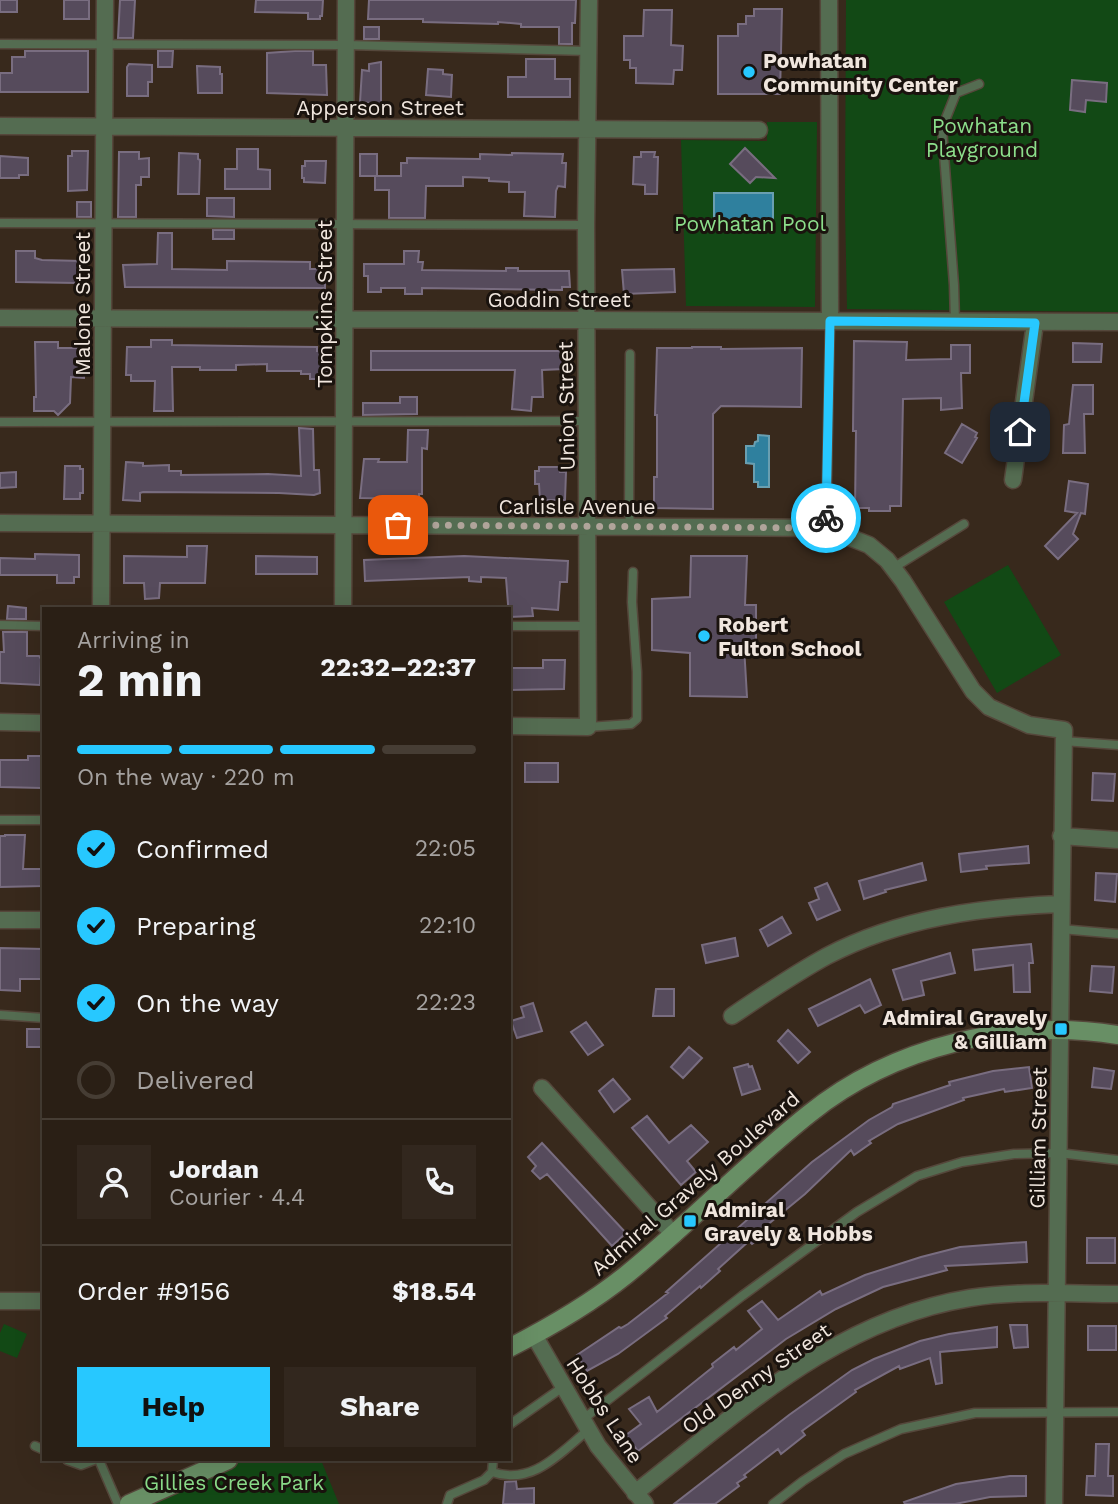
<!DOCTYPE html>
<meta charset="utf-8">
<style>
body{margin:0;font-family:"Work Sans",sans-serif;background:#32271e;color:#f1f3f6;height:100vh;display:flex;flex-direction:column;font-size:26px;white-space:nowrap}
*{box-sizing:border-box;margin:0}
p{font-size:23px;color:#a5a2a0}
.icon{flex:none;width:38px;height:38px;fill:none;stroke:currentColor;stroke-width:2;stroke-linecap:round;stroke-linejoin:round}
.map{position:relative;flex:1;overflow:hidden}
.sheet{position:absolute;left:42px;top:607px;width:469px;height:854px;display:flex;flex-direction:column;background:#2a1f15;border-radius:0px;box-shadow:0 7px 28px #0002,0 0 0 2px #463d34}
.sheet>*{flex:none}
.pin{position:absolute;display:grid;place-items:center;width:60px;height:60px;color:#fff;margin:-30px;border-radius:14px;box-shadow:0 4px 10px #0006}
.courier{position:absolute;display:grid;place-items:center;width:70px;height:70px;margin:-35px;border:5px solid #27c8ff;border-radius:50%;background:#fff;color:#222;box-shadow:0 2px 9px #0007}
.head em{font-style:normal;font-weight:700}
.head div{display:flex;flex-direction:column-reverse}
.head{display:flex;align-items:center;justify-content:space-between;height:119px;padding:0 35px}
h1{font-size:46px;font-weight:700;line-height:52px}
.bar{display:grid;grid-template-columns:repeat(4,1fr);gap:10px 7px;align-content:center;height:84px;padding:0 35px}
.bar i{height:9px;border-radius:5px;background:#463d34}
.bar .current{background:#27c8ff}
.bar p{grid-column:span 4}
.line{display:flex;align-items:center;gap:18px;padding:0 35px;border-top:2px solid #463d34}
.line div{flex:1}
.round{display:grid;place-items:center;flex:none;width:74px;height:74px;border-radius:0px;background:#32271e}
ol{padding:0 35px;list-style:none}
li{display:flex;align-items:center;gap:21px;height:77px}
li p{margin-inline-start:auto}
li .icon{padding:7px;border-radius:50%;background:#27c8ff;color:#111;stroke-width:4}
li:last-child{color:#a5a2a0}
li i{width:38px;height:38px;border:4px solid #463d34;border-radius:50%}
.primary-button{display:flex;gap:14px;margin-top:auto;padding:14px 35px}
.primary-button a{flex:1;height:80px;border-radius:0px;background:#27c8ff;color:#111;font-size:28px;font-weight:700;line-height:80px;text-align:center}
.primary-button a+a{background:#32271e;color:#f1f3f6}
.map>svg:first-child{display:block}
</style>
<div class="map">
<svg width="1118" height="1504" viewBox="0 0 1118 1504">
<rect width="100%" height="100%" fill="#38291c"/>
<path fill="#124915" d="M846 0H1118V312L847 309 845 207Z
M767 122H817L815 307 686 306 681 140 767 141Z
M1008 565 1061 655 997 693 944 602Z
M4 1324 27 1334 17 1358 0 1351V1333Z
M228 1460H321L339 1504H129Z"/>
<path fill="#2f809e" stroke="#699fb1" stroke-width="2" d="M714 193H773V223H714Z
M758 435 769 436V487H758V482H754V464L746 463V446H754L755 442 758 441Z"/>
<path fill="#564b5c" stroke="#796d80" stroke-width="2" d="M0 0H17V12H0Z
M64 0H89V19H64Z
M120 0H135L133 38H118Z
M256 0H323L322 16H320V19H308V13L255 12Z
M369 0H576L575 23H572V44H559V27H521V24L498 22V24L423 22V19H368Z
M754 9H782L780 94H718V36H738V24H746V16H754Z
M644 10H672L671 45 683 46 682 70H674L673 84 636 83V68H630V60H624V36H643Z
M364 27H379V39H364Z
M25 51H88V92H0V73H12V57H25Z
M158 51H173L172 67H158Z
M295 51H313V65H326L327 95 267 93V53Z
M526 59H555V79H570V97H508V77H526Z
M381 62V104L360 102 362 70 369 71V64Z
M129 64 152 65V82H148V96H127V67Z
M197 66 220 67V74H222V93H198Z
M428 69 443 70V74L452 75 451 97 426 95Z
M1072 80 1107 83 1106 102 1086 100 1085 112 1070 110Z
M745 148 775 178 756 177 750 183 730 164Z
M237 149H258V169L270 170V189H225V169H237Z
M72 151H88L87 190 68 191V156H72Z
M119 152H139V159L149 158V177H141V185H136V217H118Z
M641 152H655L654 157H658L657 194H645V185L633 184 634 157H641Z
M179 153 198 154V159L200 160 199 194H178Z
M512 153 563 154 562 163H566L565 187 558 186 556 191 555 217 524 216 525 192H509V182L489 181V178L463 177V186H426L425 218H389V190H375V176H360V154H377V176H401V163H407V158L480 159V154L512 155Z
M0 156 28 158V175H19V178H0Z
M305 161H326L325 183 304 182V178H302V166H305Z
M207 198H234V217L207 216Z
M77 202H91V217H77Z
M213 230H234V239H213Z
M158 233H172V269L227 270V261L310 262V269H325V288L125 287 123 265 157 264Z
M16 251H35V258L42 260 81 261 80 277H77V283L16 282Z
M404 251H419L418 262H423L422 270 506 271V268H518V271H569L570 287H562V290L422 288V294H405V288H381V292H368V276H364V264H404Z
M674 269 675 292 624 294 622 270Z
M151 340H172V345L317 347V351H329L328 379H310V374H301V371H267V364L236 365V370H200V367H172L173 411H154L155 381H131V375H126L127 347H151Z
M854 341 907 342 906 360 951 359V345H970V373H961L962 408 941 410V398L903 399 901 506H890V511H869V508H855L856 431H853Z
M35 342H58V348H84L83 353H86L84 378 71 377 70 403 58 415 54 411H34V397H36Z
M1073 343 1102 344 1101 362H1073Z
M692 347H721V349L802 348 801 407 721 406 713 414V509L654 508V477H657V415H655L657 348H692Z
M371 351H558L563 352 564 369 542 370 543 397H532L531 411 512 409 515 370H371Z
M1073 385H1093V414H1084L1085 453H1063L1064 425 1069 424Z
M400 397H417V414L363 415V403H400Z
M962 424 977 433 975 437 977 438 962 463 945 453Z
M299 428 313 429 314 470H319L320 493 314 495 279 493 143 492 140 493V501L123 500 126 462 143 463V466L169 465V471H181V475L268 474 301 476Z
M408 430H428L427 449 422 448V494H419V499L360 498 364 459H379L378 462H407Z
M65 466H80V469H83V493H80V499H64Z
M539 467H560V472H566L565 500H540L539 484H535V471H539Z
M16 472V487L0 488V473Z
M1069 481 1088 484 1085 514 1081 513 1073 534 1078 539 1058 559 1045 546 1077 513 1065 511Z
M187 546H207L205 583H160L159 598 145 599 144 583H124V556L187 557Z
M35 554 79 555V577H74V583H57V575H0V558L35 559Z
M256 556 317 557V574H256Z
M464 556 568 561 567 582H560L558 610 532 608 533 616 509 617 506 578 481 577V582L469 581V577L365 581 364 560Z
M691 556H747L745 605H756V646H744L747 697 690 696V653L652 650V599L690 597Z
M8 606 26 608V619H7Z
M3 632H27V656H39L41 659 40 685 0 683V652H4Z
M543 660H565L564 689 509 690V668H543Z
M28 756H42L41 788 0 787V760H28Z
M525 763H558V782H525Z
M1093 773 1115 774 1113 801 1092 800Z
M5 835H25L23 869H43V886L0 887V836H5Z
M1028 846 1029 863 986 866 987 869 961 872 959 854Z
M922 863 926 880 885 890 886 892 864 899 859 881Z
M1096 873 1117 874 1115 902 1095 900Z
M827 883 840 910 817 920 809 903 819 899 815 888Z
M782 917 791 933 768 946 760 930Z
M735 938 738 956 706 963 702 945Z
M1031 944 1033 963H1029L1030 992H1014L1013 965 975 970 973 950Z
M0 948 44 949V979H20V991L0 990Z
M950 953 955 973 921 981 924 995 903 1000 893 970Z
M1092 966 1114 967 1112 993 1090 991Z
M870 979 881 1005 865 1013 860 1005 818 1026 809 1009Z
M656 989H674V1016H653Z
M533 1003 542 1031 517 1038 511 1021 524 1017 521 1007Z
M586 1022 603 1045 588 1055 571 1032Z
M27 1029H44V1047H27Z
M788 1030 810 1052 798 1063 778 1041Z
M689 1047 702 1058 683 1078 671 1067Z
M748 1064 749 1067 752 1066 760 1089 742 1095 734 1068Z
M1029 1067 1032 1088 1005 1092 1004 1089 963 1098 964 1100 898 1124 869 1141 871 1143 854 1155 851 1150 805 1194 766 1226 769 1229 756 1241 752 1244 749 1241 718 1269 720 1271 701 1288 700 1286 665 1316 667 1318 618 1354 587 1371 577 1355 619 1327 621 1328 628 1324 668 1293 666 1292 812 1162 869 1120 892 1107 893 1104 950 1085 949 1082 993 1071Z
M1094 1068 1114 1071 1111 1089 1092 1087Z
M613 1079 630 1099 614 1112 599 1091Z
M647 1116 669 1143 691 1125 708 1142 687 1161 696 1172 681 1185 632 1128Z
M542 1143 626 1233 612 1246 547 1174 540 1179 532 1171 536 1166 528 1157Z
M1087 1238H1115V1263H1087Z
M1026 1242 1027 1262 945 1266 947 1270 883 1287 836 1309 786 1339 638 1451 626 1435 641 1424 629 1409 649 1397 657 1412 713 1367 712 1364 734 1347 736 1350 762 1329 748 1311 762 1301 778 1320 820 1291 822 1295 865 1275 921 1257 960 1247Z
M1010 1325H1027L1028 1347 1014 1348Z
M1088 1326H1116V1350H1088Z
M997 1327V1347L940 1352 942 1383 936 1384 930 1358 900 1369 899 1366 855 1390 856 1392 802 1431 805 1435 781 1454 778 1449 744 1475 746 1477 737 1483 739 1486 715 1504H674L789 1415 852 1370 874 1359 920 1341 949 1334Z
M1096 1444H1109L1108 1476H1113V1496L1086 1495 1087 1476H1095Z
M1010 1476H1026V1496L990 1497 955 1504H905L904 1502 956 1484Z
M516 1481 517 1489 534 1488V1504H503L505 1482Z"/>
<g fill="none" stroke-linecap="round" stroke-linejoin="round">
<defs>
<path id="lane" d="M0 44 346 45 588 51
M0 223 586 225
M955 322 954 285 942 128 956 93 979 84
M630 354 629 514 631 528
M0 422 587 421
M826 528 830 321
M893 568 964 524
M0 625 44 626
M509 626H588
M588 727 631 724 637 719V672L632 602 633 572
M1063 741 1118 745
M0 820H44
M1061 929 1118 934
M0 1015 44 1018
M582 1420 742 1296 857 1212 917 1176 962 1162 1014 1154 1059 1153 1118 1160
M509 1425 563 1387
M35 1446 44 1450
M67 1460 81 1465 94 1460
M99 1460 118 1504
M492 1472C532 1486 559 1454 588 1430
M447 1504 450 1495 484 1480 492 1472 493 1460
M773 1504 803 1481 844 1454 901 1429 975 1413 1118 1412"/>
<path id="street" d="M829 0 830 321
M0 126 759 130
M0 318 1118 322
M1013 480 1035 323
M0 523 826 528 869 545 887 560 903 581 973 691 989 707 1029 725 1064 730 1054 1504
M101 609 105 0
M343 609 346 0
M0 722 44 723
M509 726 588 727 586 225 589 0
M1061 836 1118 840
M0 920H44
M732 1016C763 995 794 974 827 956 900 918 981 907 1061 904
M542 1088 674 1235
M0 1301H44
M534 1335 598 1446 645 1504
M635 1493C740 1412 834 1320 970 1298 1018 1290 1069 1294 1118 1294"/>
<path id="secondary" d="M509 1348C550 1327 590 1304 626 1275 689 1224 746 1164 809 1114 893 1046 1012 1018 1118 1035
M129 1504 228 1460"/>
</defs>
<use href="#lane" stroke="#55473b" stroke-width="11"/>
<use href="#street" stroke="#55473b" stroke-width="19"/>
<use href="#secondary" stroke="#55473b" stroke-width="21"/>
<use href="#lane" stroke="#546c51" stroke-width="8"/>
<use href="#street" stroke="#546c51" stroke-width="16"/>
<use href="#secondary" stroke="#688f65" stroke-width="18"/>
</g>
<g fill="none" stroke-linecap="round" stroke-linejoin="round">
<path stroke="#b0a49a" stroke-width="7" stroke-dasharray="0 12.6" d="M398 525 826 528V518"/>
<path stroke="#27c8ff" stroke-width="9" d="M826 518 830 321 1035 323 1020 432"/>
</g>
<g fill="#27c8ff" stroke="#1a130e" stroke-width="2.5">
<circle cx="749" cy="72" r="7"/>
<circle cx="704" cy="636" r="7"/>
<rect x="1054" y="1022" width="14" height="14" rx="3.5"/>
<rect x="683" y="1214" width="14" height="14" rx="3.5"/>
</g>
<g text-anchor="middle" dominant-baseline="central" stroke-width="6" stroke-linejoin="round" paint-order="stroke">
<g font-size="21" font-weight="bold" fill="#f0e6de" stroke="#1a130e" text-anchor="start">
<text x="763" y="60">Powhatan<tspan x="763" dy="24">Community Center</tspan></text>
<text x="718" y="624">Robert<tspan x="718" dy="24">Fulton School</tspan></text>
<text x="1047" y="1017" text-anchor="end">Admiral Gravely<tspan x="1047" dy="24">&amp; Gilliam</tspan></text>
<text x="704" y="1209">Admiral<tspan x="704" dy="24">Gravely &amp; Hobbs</tspan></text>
</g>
<g font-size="21" fill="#f0e6de" stroke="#1a130e">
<text x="380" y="107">Apperson Street</text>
<text x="559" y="299">Goddin Street</text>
<text transform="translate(82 304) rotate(-90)">Malone Street</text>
<text transform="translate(324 304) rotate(-90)">Tompkins Street</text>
<text transform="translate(566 406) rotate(-91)">Union Street</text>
<text x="577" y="506">Carlisle Avenue</text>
<text transform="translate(1038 1138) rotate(-89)">Gilliam Street</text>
<text transform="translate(695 1183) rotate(-41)">Admiral Gravely Boulevard</text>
<text transform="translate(756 1378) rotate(-35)">Old Denny Street</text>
<text transform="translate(605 1410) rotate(57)">Hobbs Lane</text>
</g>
<g font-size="21" fill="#8cdf8b" stroke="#1a130e">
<text x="982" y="125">Powhatan<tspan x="982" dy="24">Playground</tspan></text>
<text x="750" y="223">Powhatan Pool</text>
<text x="234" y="1482">Gillies Creek Park</text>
</g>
</g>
</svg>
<div class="pin" style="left:398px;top:525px;background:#ea580c"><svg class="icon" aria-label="bag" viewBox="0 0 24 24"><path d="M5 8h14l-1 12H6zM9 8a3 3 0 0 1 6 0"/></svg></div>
<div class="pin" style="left:1020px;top:432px;background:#1f2937"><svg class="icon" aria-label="home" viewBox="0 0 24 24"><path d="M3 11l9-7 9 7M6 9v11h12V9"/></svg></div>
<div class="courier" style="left:826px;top:518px"><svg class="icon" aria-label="bike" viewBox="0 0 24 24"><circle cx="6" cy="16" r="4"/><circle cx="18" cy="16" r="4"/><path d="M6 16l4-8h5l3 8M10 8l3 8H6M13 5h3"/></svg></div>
<section class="sheet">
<div class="head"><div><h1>2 min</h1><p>Arriving in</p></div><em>22:32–22:37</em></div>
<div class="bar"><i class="current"></i><i class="current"></i><i class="current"></i><i></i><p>On the way · 220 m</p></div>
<ol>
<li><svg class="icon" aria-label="check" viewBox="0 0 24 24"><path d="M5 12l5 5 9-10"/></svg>Confirmed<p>22:05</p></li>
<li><svg class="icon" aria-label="check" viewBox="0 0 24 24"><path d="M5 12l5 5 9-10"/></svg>Preparing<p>22:10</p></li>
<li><svg class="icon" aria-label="check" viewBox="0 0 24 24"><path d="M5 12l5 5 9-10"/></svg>On the way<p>22:23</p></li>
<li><i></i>Delivered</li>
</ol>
<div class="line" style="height:126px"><a class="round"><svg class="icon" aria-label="person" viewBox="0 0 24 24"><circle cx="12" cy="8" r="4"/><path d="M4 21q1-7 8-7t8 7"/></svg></a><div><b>Jordan</b><p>Courier · 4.4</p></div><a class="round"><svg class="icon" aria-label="phone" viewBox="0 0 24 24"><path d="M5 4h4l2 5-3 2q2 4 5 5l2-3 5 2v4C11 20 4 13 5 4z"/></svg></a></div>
<div class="line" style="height:91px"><div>Order #9156</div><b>$18.54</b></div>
<div class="primary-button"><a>Help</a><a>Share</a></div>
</section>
</div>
